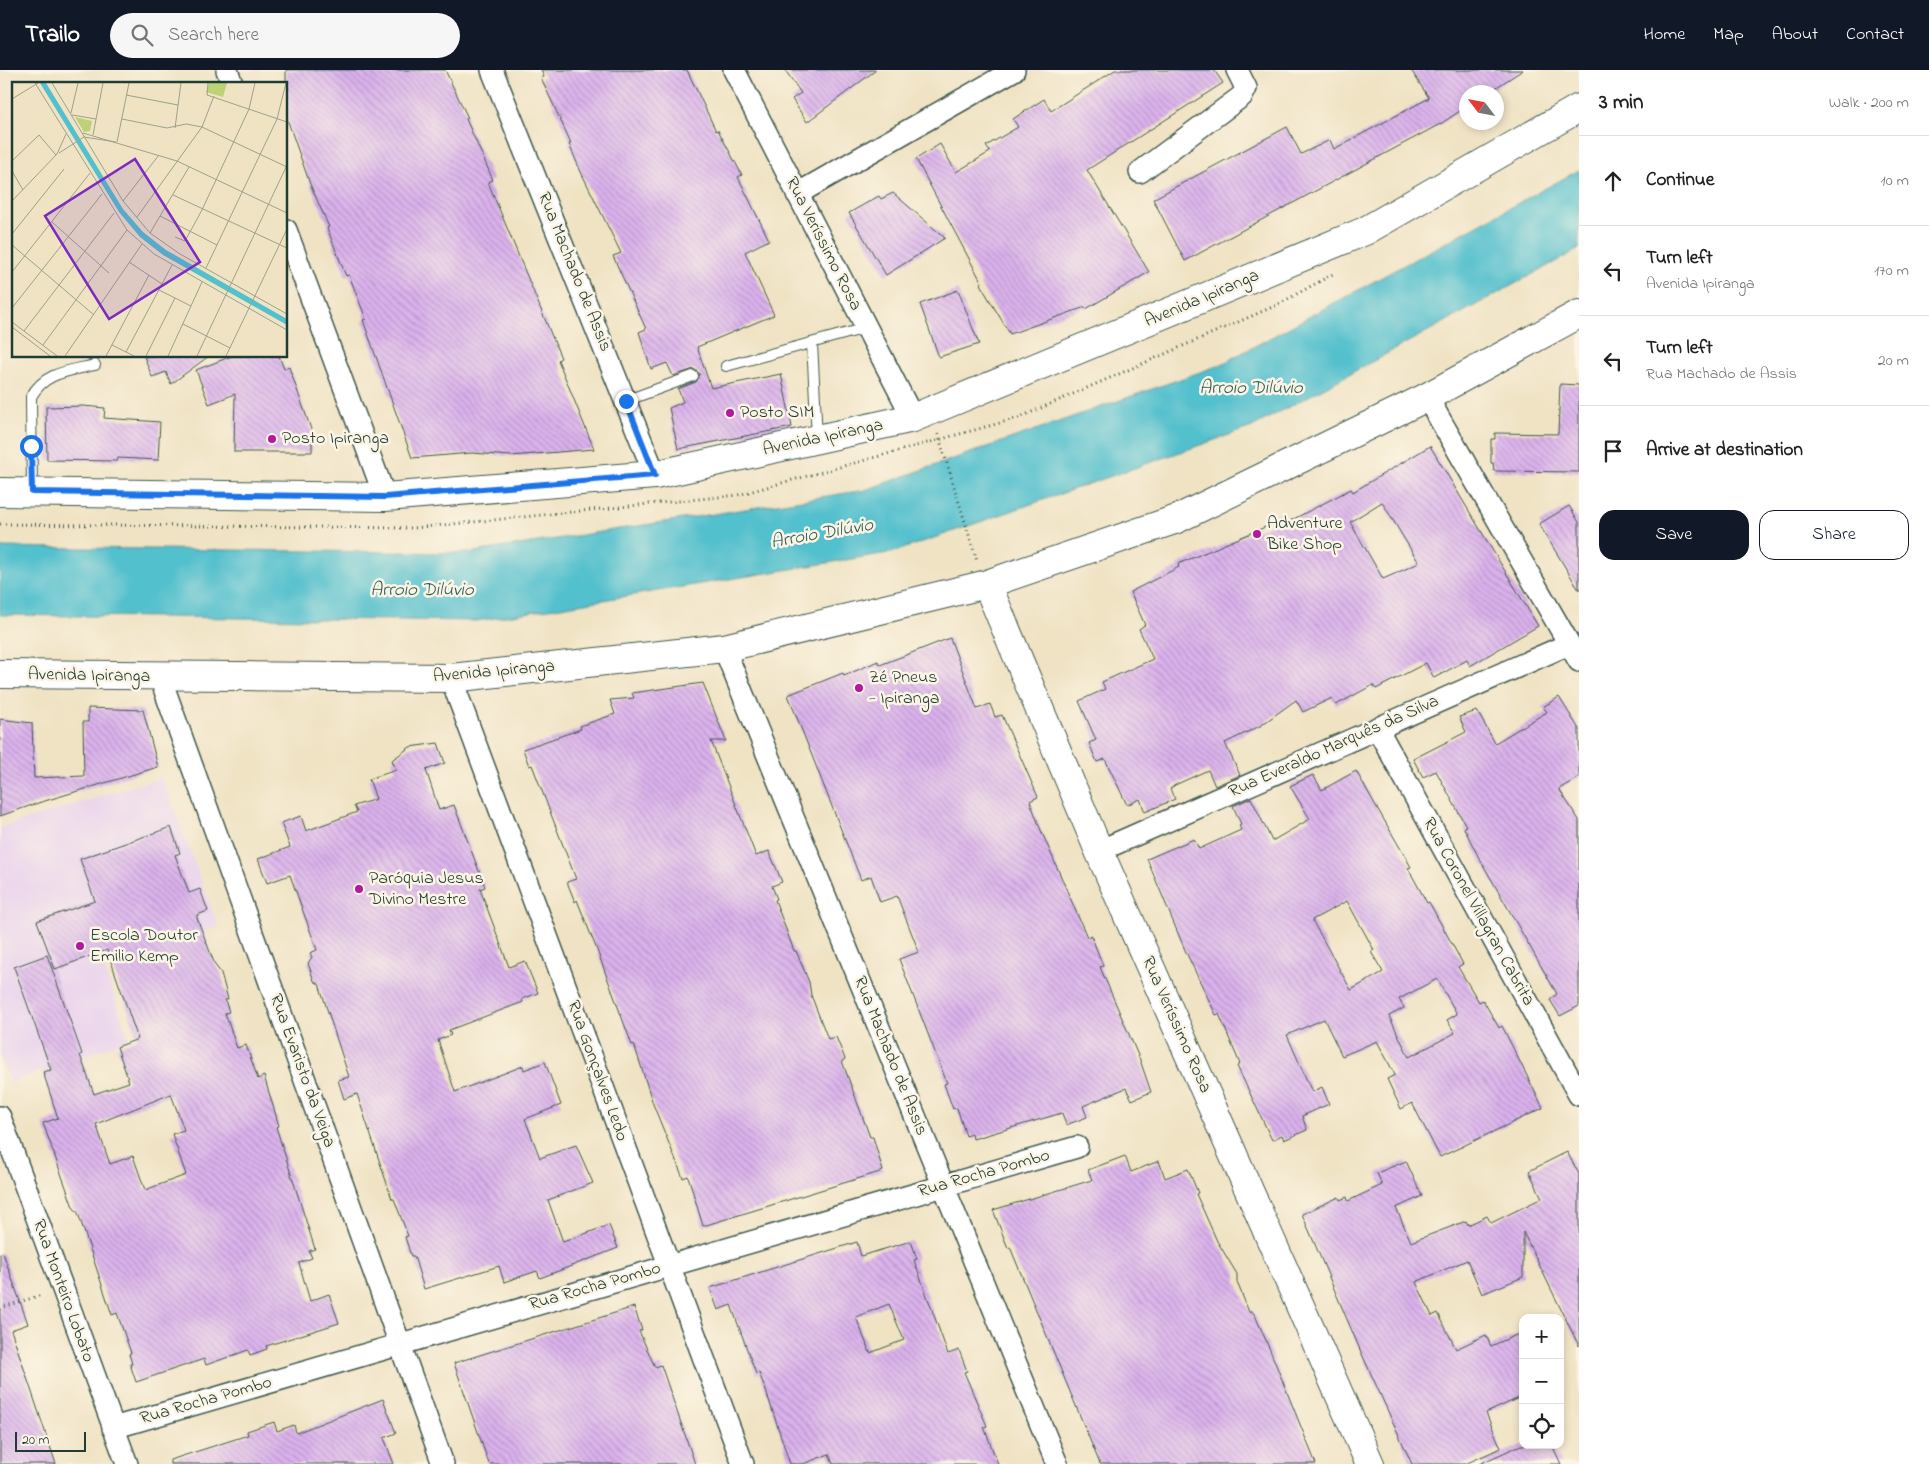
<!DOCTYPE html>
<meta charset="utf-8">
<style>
body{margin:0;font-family:"Indie Flower",sans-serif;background:#f6f6f6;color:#222}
.controls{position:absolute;right:15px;bottom:15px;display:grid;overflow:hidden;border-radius:10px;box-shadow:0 2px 8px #0003}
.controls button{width:45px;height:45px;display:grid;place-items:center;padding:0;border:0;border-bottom:1px solid #e0e0e0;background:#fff;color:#222;font:25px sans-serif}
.compass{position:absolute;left:1459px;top:15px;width:45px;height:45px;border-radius:50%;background:#fff;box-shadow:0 2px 8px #0003;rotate:302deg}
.scale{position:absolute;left:15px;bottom:12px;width:71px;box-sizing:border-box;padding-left:5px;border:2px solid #1f3d34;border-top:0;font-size:14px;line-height:18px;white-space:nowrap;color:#1f3d34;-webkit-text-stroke:4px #fcf5e5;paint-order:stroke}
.stop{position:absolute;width:15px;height:15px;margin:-11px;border:4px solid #1a73e8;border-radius:50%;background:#fff}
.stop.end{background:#1a73e8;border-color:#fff;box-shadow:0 1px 5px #0008}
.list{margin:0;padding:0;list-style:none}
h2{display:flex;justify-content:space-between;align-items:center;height:65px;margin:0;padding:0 20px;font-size:21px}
h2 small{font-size:16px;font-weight:400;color:#767676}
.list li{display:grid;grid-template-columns:32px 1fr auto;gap:15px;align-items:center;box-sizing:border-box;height:90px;padding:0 20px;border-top:1px solid #e0e0e0}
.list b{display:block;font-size:19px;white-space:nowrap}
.list p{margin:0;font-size:16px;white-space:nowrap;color:#767676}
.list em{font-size:16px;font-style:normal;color:#767676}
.actions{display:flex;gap:10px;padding:15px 20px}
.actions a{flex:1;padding:11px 0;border:1px solid #111827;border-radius:15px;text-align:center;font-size:18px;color:#111827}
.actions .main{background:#111827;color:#fff}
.icon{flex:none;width:28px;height:28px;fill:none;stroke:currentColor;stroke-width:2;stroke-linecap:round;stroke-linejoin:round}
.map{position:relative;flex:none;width:1579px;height:1394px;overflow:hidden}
header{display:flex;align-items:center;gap:30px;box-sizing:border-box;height:70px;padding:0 25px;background:#111827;color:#fff}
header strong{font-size:24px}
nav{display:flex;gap:28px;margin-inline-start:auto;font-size:18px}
.search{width:350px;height:45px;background:#f6f6f6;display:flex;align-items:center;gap:12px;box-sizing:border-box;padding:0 18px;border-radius:28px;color:#767676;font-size:19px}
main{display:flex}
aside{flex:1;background:#fff}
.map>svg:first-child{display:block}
</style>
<header>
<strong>Trailo</strong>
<div class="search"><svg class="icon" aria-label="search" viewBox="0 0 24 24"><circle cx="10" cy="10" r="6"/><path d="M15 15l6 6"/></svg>Search here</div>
<nav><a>Home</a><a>Map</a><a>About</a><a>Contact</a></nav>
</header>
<main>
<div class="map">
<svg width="1579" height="1394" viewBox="0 0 1579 1394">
<defs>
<pattern id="building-back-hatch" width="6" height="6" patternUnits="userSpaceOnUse" patternTransform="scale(1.25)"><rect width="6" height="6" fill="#dbb2ed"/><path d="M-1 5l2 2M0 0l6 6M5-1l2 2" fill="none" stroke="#b192c1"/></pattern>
</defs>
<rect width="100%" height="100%" fill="#fcf5e5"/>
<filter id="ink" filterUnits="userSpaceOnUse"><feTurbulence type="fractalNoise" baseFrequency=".02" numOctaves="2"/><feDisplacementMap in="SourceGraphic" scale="10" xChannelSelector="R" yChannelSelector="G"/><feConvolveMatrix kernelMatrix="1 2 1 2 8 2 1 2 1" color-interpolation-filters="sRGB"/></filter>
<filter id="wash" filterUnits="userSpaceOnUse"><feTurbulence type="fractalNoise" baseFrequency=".0096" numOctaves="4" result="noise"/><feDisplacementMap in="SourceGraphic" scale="20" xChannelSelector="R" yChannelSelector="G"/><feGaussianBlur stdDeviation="1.12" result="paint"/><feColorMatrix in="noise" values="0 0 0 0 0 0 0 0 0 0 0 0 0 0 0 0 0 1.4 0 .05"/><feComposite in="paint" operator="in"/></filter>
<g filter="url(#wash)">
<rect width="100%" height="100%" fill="#f0e3c4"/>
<!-- built -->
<path fill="#e9d2ed" d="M 162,707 L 219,857 L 103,895 L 129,969 L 10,1013 L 0,987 L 0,758 Z"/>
<!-- water -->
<path fill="#53c0cd" stroke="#397e80" d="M 1579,100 L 1579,179 L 1252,357 L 894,482 L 476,551 L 0,545 L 0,477 L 468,483 L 865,420 L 1220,295 Z"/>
<g id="blocks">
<!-- building -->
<path fill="url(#building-back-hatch)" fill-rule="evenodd" d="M 286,0 L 445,0 L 468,48 L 466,49 L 493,110 L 488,112 L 561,288 L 558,290 L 594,379 L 511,386 L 472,383 L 412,388 L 363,250 L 366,249 L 349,205 L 346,206 L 327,158 L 329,157 L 310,114 L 286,46 Z
M 541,0 L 687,0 L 716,61 L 718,60 L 742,105 L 738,107 L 769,170 L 745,182 L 774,245 L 697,277 L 711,318 L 781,304 L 792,357 L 678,379 L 669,338 L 683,332 L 678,319 L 696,312 L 700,304 L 694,299 L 673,306 L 667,293 L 651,299 L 639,262 L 646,259 L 613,186 L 621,183 L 581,102 L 569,74 L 571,73 L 541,8 L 544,7 Z
M 785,0 L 876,0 L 807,52 L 792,29 L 801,23 Z
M 1115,0 L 1214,0 L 1223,13 L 1087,100 L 1149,202 L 1086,239 L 1085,237 L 1010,264 L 980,214 L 982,213 L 916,89 L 940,74 L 956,102 L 990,82 L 986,76 L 1018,57 L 1013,49 L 1044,29 L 1051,41 Z
M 1411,0 L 1523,0 L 1489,22 L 1466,22 L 1466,37 L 1442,53 L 1185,191 L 1153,129 L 1287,57 L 1301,84 L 1330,70 L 1334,79 L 1429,28 Z
M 893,123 L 945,168 L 886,205 L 849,143 L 879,126 L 881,129 Z
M 958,220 L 979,274 L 939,287 L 920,234 Z
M 144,286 L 209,286 L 171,314 L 166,302 L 152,307 Z
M 232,286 L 279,286 L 284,299 L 289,297 L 312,362 L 312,382 L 234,382 L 235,324 L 209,334 L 196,300 Z
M 1560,314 L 1579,315 L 1579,402 L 1494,401 L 1493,393 L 1491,393 L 1491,369 L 1495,369 L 1495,363 L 1558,364 Z
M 83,336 L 105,338 L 104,348 L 160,352 L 158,390 L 118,388 L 117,391 L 47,390 L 46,337 Z
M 1430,376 L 1538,556 L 1470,596 L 1467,590 L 1434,608 L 1426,593 L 1376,619 L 1373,615 L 1336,635 L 1332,628 L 1303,642 L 1296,630 L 1260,656 L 1225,673 L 1240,705 L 1215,716 L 1208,700 L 1175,715 L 1170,719 L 1175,729 L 1145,742 L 1140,729 L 1127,735 L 1105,689 L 1097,692 L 1089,673 L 1096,670 L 1079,631 L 1105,619 L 1102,612 L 1153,589 L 1139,559 L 1145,555 L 1130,522 L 1179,497 L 1178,494 L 1284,449 L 1286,453 L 1351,419 L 1353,422 ZM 1382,432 L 1419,493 L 1383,509 L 1350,452 Z
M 1569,436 L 1579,452 L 1579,520 L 1539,454 Z
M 950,568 L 977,639 L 990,634 L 995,647 L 1002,645 L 1038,727 L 1030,731 L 1040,758 L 1087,867 L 1091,865 L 1103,896 L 1100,897 L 1140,990 L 1151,1022 L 1132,1030 L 1126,1018 L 1083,1036 L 1087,1047 L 1066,1055 L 1062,1043 L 973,1069 L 972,1064 L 966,1066 L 957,1038 L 953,1039 L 944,1014 L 947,1013 L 899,889 L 919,882 L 897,826 L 880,832 L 871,806 L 861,810 L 788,625 L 843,603 L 844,606 L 878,591 L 880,595 Z
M 703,613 L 726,671 L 711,671 L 756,786 L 769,781 L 782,812 L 772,816 L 777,829 L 775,830 L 794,881 L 796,881 L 809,912 L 811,925 L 828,969 L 836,967 L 845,989 L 842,991 L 870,1067 L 873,1067 L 883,1101 L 703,1156 L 688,1106 L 683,1108 L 653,1034 L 634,974 L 632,975 L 597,880 L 577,830 L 575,832 L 567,812 L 576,809 L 532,695 L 529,696 L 523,679 L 581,659 L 580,656 L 615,644 L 610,630 L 634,628 L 632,623 Z
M 1559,627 L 1579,659 L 1579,707 L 1559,719 L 1579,750 L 1579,936 L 1560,946 L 1550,930 L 1557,924 L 1478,786 L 1464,758 L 1466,756 L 1436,701 L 1423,707 L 1413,689 L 1466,662 L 1459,647 L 1477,641 L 1495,673 L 1547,642 L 1543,637 Z
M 88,638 L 143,640 L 158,697 L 38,733 L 0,746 L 0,649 L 32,653 L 34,708 L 84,706 L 83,652 L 88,652 Z
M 438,673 L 445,693 L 426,700 L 439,740 L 454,735 L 485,817 L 480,819 L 509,897 L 525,891 L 538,923 L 522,929 L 523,932 L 449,960 L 451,965 L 438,970 L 455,1022 L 523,996 L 524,1000 L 545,992 L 561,1035 L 525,1049 L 540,1088 L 576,1075 L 593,1113 L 548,1130 L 563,1172 L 609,1155 L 618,1178 L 540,1208 L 537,1201 L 504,1212 L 499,1196 L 424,1219 L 414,1186 L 411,1186 L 405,1167 L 408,1166 L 394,1129 L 392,1129 L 357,1024 L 344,1029 L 338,1010 L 349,1007 L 319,914 L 314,911 L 308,893 L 312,887 L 310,883 L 317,880 L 290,805 L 267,813 L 258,789 L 290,777 L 281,753 L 301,746 L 306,761 L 357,742 L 354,736 L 376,729 L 369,709 L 396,700 L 392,690 L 410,677 Z
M 1356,701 L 1411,797 L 1408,798 L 1427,833 L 1429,832 L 1463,894 L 1458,897 L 1479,932 L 1483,930 L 1499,958 L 1502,956 L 1543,1038 L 1440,1087 L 1412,1033 L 1401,1039 L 1387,1009 L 1395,1005 L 1377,971 L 1342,986 L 1324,949 L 1287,965 L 1312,1022 L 1322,1017 L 1329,1034 L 1302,1046 L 1307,1060 L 1284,1070 L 1282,1065 L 1272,1070 L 1237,996 L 1240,994 L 1219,944 L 1216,945 L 1185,880 L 1147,789 L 1194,769 L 1199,779 L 1241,760 L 1239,755 L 1241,754 L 1233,736 L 1251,728 L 1272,771 L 1310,749 L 1290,716 L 1313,705 L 1322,720 ZM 1347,831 L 1374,880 L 1371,882 L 1383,902 L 1351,920 L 1312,850 ZM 1437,909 L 1457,944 L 1447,950 L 1455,963 L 1409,987 L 1389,946 L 1404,938 L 1399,929 Z
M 171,757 L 180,783 L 175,785 L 189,823 L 200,819 L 208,841 L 197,845 L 197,848 L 215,895 L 221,903 L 228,929 L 225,930 L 229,942 L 225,943 L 237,978 L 246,975 L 258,1009 L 264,1006 L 279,1056 L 276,1057 L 315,1179 L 309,1181 L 312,1188 L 299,1193 L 310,1231 L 329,1224 L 339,1253 L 266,1276 L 267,1279 L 250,1285 L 248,1280 L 206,1295 L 204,1289 L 136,1312 L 130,1294 L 132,1294 L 129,1284 L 131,1283 L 117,1243 L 112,1245 L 78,1143 L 73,1137 L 43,1053 L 58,1048 L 43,1002 L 51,1000 L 14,897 L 47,885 L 82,984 L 80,985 L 94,1024 L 129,1012 L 117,977 L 138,969 L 107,880 L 55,899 L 37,851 L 95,831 L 80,789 ZM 171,1024 L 184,1060 L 172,1064 L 186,1105 L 145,1120 L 133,1086 L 110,1094 L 96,1054 Z
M 1567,1082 L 1579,1104 L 1579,1276 L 1523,1162 L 1523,1207 L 1482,1224 L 1467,1190 L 1416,1212 L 1432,1246 L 1438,1243 L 1456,1279 L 1486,1265 L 1491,1276 L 1523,1262 L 1523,1326 L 1486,1343 L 1501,1378 L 1465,1394 L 1412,1394 L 1361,1282 L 1302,1144 L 1339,1127 L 1340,1130 L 1347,1127 L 1348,1131 L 1382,1115 L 1377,1103 L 1406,1091 L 1422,1126 L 1396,1138 L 1411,1172 L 1466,1151 L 1468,1155 L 1487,1146 L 1491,1153 L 1542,1128 L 1529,1101 Z
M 1125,1086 L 1131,1102 L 1159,1091 L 1165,1108 L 1188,1099 L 1198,1123 L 1196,1124 L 1217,1171 L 1237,1204 L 1237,1212 L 1249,1242 L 1251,1240 L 1255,1245 L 1270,1280 L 1316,1394 L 1100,1394 L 1010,1177 L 1008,1178 L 993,1140 L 1092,1110 L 1088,1100 Z
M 911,1171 L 917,1189 L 914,1190 L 948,1284 L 959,1280 L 967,1301 L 964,1302 L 987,1356 L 984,1357 L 998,1394 L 833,1394 L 829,1384 L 803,1394 L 790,1394 L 766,1321 L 759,1303 L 756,1304 L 731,1235 L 718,1240 L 710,1218 L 857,1172 L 861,1186 ZM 889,1234 L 904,1270 L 870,1283 L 856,1247 Z
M 3,1183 L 28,1254 L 11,1260 L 56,1394 L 0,1394 L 0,1184 Z
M 634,1237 L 642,1260 L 639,1261 L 655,1297 L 661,1295 L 695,1394 L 489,1394 L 454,1293 Z
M 383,1329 L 396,1363 L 384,1368 L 394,1394 L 170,1394 L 170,1390 L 248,1365 L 247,1361 L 274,1352 L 277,1361 L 294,1355 L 296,1363 Z
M 1521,1375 L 1552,1375 L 1561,1394 L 1479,1394 Z"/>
</g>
</g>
<g filter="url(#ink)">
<use href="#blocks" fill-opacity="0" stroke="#3e564a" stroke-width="1"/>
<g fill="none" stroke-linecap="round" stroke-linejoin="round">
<defs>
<path id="lane" d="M 812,273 L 817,368
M 726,296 L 866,258
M 625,331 L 693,306
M 32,421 L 31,327 C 44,302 69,301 95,295"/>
<path id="street" d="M 227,0 L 232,14
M 492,0 L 655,405
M 734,0 L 913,348
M 1140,102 L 1242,26 L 1246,18 L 1237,0
M 797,124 L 1014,0
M 286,160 L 385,427
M 1427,327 L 1579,591
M 724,578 L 1057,1394
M 160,607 L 443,1394
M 451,608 L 743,1394
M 1377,658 L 1579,1025
M 1099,781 L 1569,574
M 0,1047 L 127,1394
M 113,1358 L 1077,1077"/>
<path id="secondary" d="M 0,422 L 385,427 L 655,405 L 913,348 L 1365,161 L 1579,38
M 987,514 L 1099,781 L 1370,1394
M 0,604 L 451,608 L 724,578 L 987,514 L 1177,449 L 1427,327 L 1579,244"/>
</defs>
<!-- lane casing -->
<use href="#lane" stroke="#3e564a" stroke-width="12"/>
<!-- street casing -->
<use href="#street" stroke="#3e564a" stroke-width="24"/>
<!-- secondary casing -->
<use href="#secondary" stroke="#3e564a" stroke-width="30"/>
<!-- path -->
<path stroke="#3e564a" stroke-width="3" stroke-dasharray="1 4" stroke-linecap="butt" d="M 938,364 L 977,491
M 0,454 L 414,458 L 738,425 L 1018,348 L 1277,235 L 1333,204
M 0,1238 L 42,1225"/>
<!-- lane -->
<use href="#lane" stroke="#fff" stroke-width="10"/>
<!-- street -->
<use href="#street" stroke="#fff" stroke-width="21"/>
<!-- secondary -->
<use href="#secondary" stroke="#fff" stroke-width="28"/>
</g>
</g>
<g fill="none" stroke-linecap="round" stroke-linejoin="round" filter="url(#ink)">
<!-- route -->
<path stroke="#1a73e8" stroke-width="6" d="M 31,376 L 32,422 L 385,427 L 655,405 L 626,331"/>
</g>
<!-- markers -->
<g fill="#b5179e" stroke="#fcf5e5" stroke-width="2">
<circle cx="730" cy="343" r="5"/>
<circle cx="272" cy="369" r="5"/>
<circle cx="1257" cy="464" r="5"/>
<circle cx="859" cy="618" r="5"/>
<circle cx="359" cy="819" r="5"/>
<circle cx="80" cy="876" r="5"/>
</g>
<g text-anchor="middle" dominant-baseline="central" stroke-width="5" stroke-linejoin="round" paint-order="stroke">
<!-- street labels -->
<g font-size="18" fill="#1f3d34" stroke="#fcf5e5">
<text transform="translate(823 174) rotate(63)">Rua Veríssimo Rosa</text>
<text transform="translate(574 202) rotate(68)">Rua Machado de Assis</text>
<text transform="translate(1202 229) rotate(-23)">Avenida Ipiranga</text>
<text transform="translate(823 368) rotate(-12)">Avenida Ipiranga</text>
<text transform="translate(494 602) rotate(-5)">Avenida Ipiranga</text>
<text transform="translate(89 606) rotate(1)">Avenida Ipiranga</text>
<text transform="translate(1334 677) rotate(-24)">Rua Everaldo Marquês da Silva</text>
<text transform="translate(1478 842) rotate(61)">Rua Coronel Villagran Cabrita</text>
<text transform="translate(1176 955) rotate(66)">Rua Veríssimo Rosa</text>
<text transform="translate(890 986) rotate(68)">Rua Machado de Assis</text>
<text transform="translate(302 1001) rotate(70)">Rua Evaristo da Veiga</text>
<text transform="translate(597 1001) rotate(70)">Rua Gonçalves Ledo</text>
<text transform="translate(984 1104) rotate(-16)">Rua Rocha Pombo</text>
<text transform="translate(595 1217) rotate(-16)">Rua Rocha Pombo</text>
<text transform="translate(63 1221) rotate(70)">Rua Monteiro Lobato</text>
<text transform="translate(206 1331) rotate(-16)">Rua Rocha Pombo</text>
</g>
<!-- poi labels -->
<g font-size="18" fill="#1f3d34" stroke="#fcf5e5" text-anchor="start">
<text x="740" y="343">Posto SIM</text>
<text x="282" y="369">Posto Ipiranga</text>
<text x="1267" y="454">Adventure<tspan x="1267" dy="21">Bike Shop</tspan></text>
<text x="869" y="608">Zé Pneus<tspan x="869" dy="21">- Ipiranga</tspan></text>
<text x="369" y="809">Paróquia Jesus<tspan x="369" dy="21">Divino Mestre</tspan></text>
<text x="90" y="866">Escola Doutor<tspan x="90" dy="21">Emilio Kemp</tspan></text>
</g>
<!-- water labels -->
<g font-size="19" font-style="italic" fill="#2c5e5a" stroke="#fcf5e5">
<text x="1251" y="318">Arroio Dilúvio</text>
<text transform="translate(822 464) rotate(-10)">Arroio Dilúvio</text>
<text x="422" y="520">Arroio Dilúvio</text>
</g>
</g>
<!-- overview -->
<g transform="translate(12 12)">
<rect width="275" height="275" fill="#f0e3c4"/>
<path d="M 197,1 L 215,1 L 211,15 L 194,10 ZM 63,35 L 80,39 L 78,49 L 72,50 Z" fill="#bdd276"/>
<path d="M 28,1 L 34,1 L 111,127 L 131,150 L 154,168 L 275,237 L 275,243 L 151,173 L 128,155 L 107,130 Z" fill="#53c0cd"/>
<path fill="none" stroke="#9ca18a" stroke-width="1" d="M 23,1 L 115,148 L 142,172 L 275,248M 40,1 L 111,119 L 138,151 L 168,172 L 275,232M 196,1 L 195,13 L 275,40M 114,13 L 166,23M 0,17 L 26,1M 59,31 L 66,1M 60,33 L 84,37M 110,37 L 155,46 L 174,42 L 190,45 L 275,85M 163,46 L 169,1M 71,51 L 165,79 L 275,131M 81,53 L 91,1M 105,60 L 117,1M 47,71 L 72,55 L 104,60M 0,79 L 27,53 L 44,73M 0,89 L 11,108M 161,113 L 275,166M 0,119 L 45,72 L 54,52M 111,119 L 147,73M 148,134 L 205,163M 125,135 L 190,45 L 202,14M 40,140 L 97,191M 138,151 L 177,85M 0,152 L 52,87M 163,155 L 173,159 L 190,128 L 237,27 L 243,1M 0,163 L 82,233M 117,180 L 150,202M 194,186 L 265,37 L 274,1M 0,190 L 78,91M 147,208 L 179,224M 0,226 L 90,112M 0,240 L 45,274M 171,242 L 218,266M 0,245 L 38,274M 12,249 L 102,131M 31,263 L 115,148M 100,263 L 122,274M 114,270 L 160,183M 53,274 L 130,162M 94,274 L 137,193M 134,274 L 163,216M 156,274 L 190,200M 185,274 L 275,83M 214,274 L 275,147"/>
<path fill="#7b2cbf" fill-opacity="0.15" stroke="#7b2cbf" stroke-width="2.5" d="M 123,77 L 188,180 L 97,237 L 33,134 Z"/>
<rect width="275" height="275" fill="none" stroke="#1f3d34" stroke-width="2.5"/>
</g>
</svg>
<div class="controls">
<button>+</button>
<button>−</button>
<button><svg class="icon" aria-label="locate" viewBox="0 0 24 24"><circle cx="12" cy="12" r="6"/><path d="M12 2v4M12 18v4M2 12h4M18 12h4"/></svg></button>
</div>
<svg class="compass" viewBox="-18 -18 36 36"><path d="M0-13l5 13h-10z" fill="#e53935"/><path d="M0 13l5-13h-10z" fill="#767676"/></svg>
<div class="scale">20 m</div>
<div class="stop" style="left:31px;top:376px"></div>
<div class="stop end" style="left:626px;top:331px"></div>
</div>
<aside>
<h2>3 min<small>Walk · 200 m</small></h2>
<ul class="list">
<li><svg class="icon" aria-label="ahead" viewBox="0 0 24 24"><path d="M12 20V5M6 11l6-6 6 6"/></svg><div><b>Continue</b></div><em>10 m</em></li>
<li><svg class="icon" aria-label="left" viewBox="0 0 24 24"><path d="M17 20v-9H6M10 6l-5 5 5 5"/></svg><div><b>Turn left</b><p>Avenida Ipiranga</p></div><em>170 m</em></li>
<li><svg class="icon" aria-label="left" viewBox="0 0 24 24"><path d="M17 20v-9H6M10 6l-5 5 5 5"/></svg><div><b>Turn left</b><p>Rua Machado de Assis</p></div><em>20 m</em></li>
<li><svg class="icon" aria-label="arrive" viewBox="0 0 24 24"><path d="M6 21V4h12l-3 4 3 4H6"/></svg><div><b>Arrive at destination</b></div></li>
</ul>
<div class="actions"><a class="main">Save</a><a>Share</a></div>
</aside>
</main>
